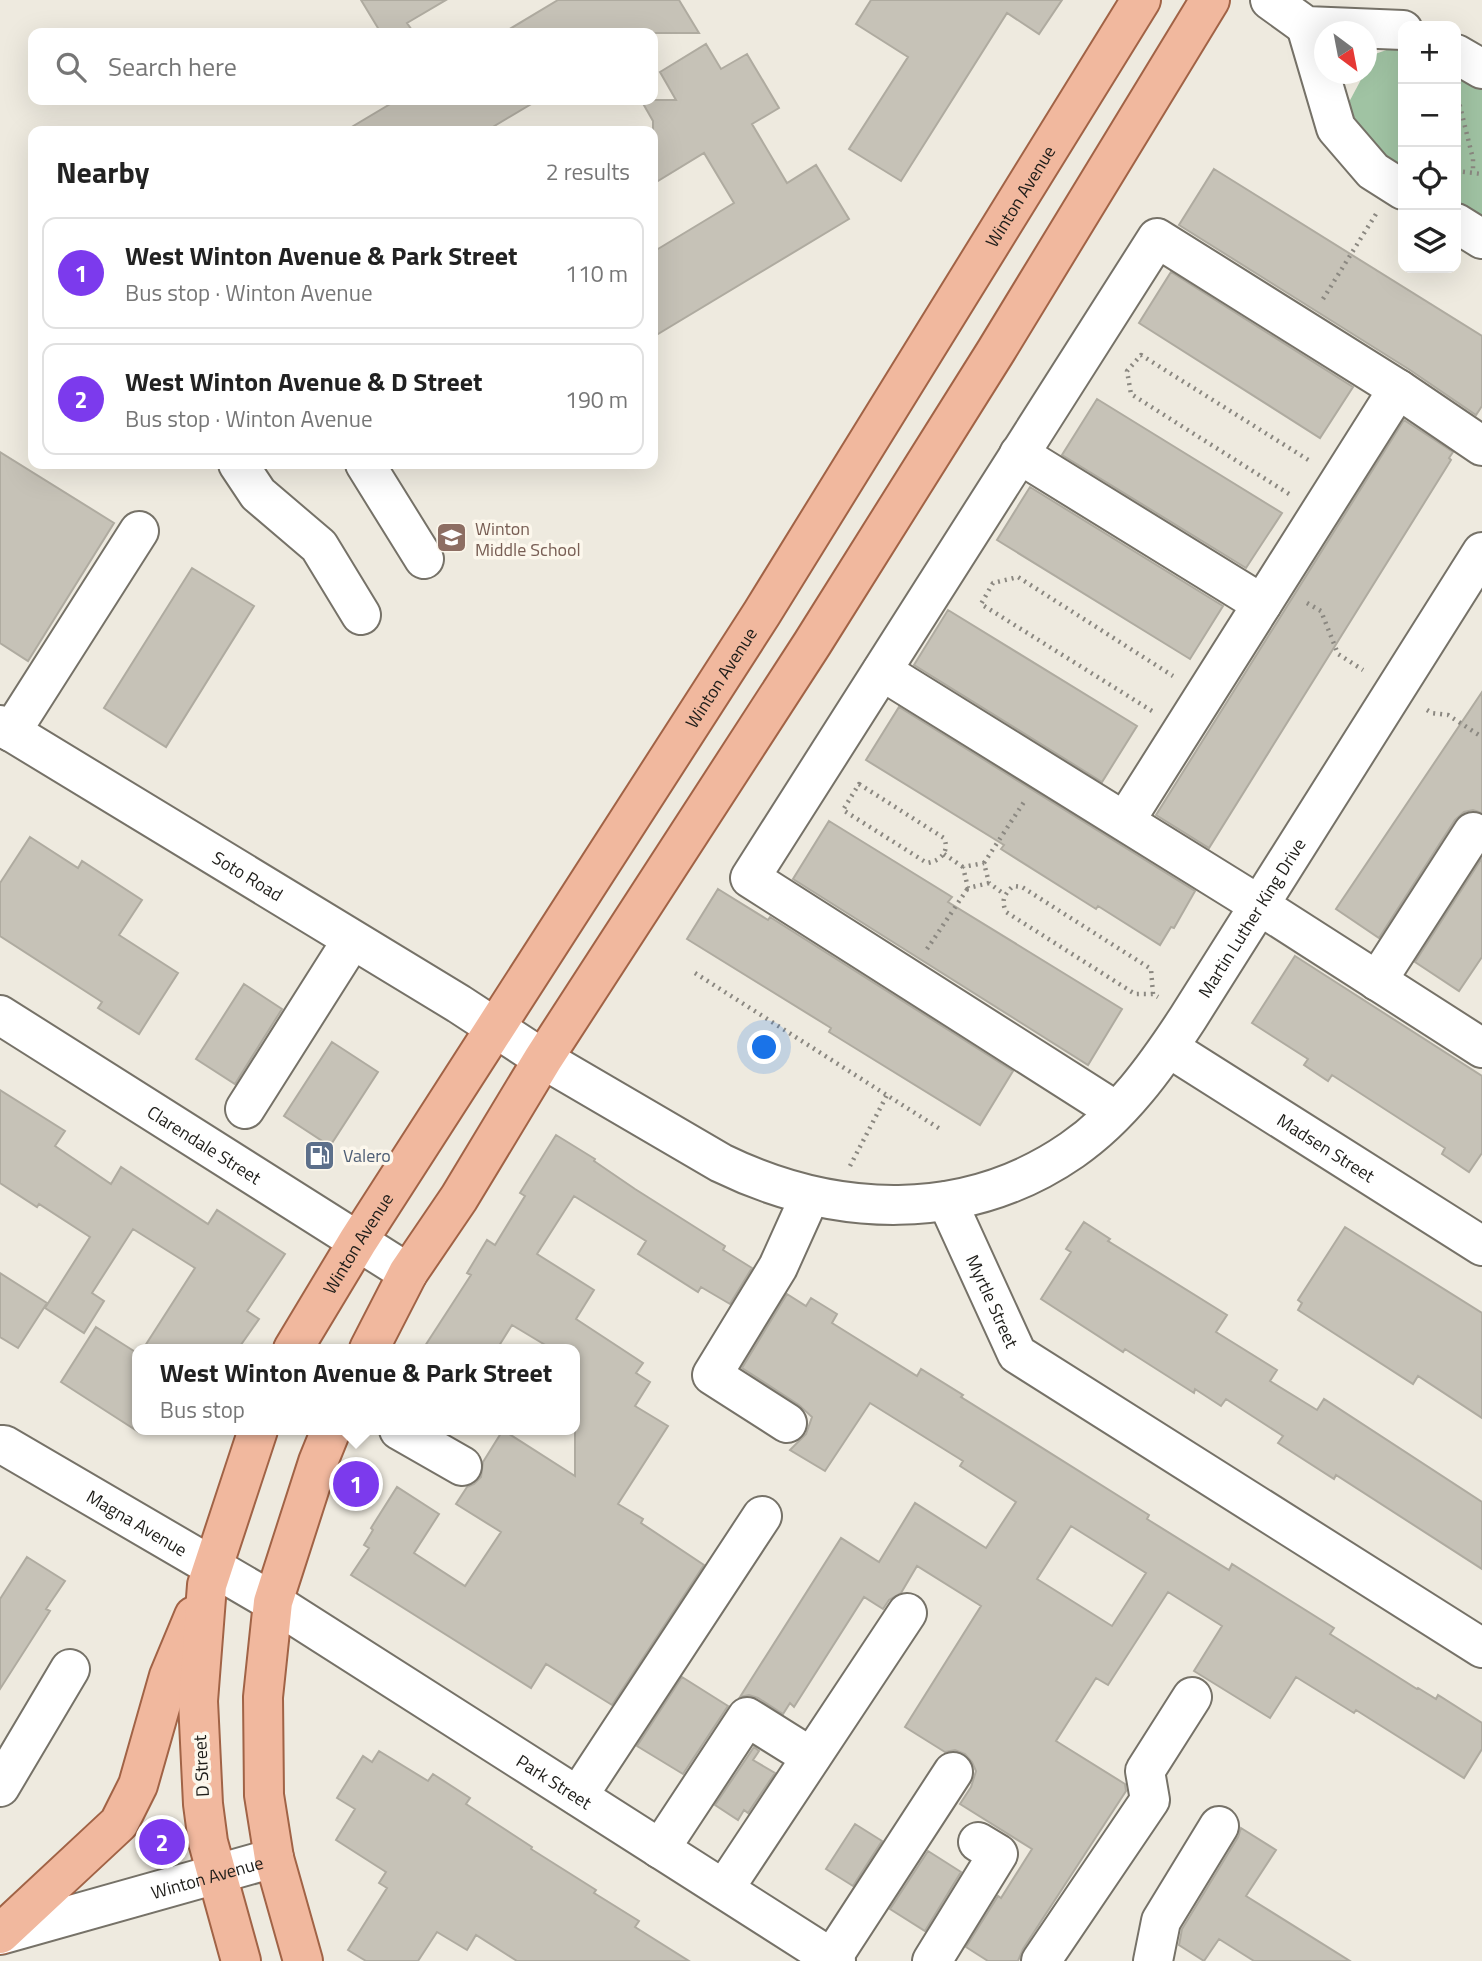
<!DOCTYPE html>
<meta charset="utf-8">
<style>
body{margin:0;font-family:"Titillium Web",sans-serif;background:#f6f6f6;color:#222}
.controls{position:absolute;right:21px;top:21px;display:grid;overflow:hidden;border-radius:14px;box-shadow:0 7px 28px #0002}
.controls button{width:63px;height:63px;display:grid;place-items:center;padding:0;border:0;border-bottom:2px solid #e0e0e0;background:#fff;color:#222;font:35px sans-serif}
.compass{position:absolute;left:1314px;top:21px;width:63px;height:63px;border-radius:50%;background:#fff;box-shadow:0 7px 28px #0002;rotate:148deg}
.you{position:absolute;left:765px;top:1048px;width:24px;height:24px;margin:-18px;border:5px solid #fff;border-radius:50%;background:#1a73e8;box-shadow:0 0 0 10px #1a73e833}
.badge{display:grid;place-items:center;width:46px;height:46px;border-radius:50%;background:#7c3aed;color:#fff;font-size:23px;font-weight:700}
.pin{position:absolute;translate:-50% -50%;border:4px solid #fff;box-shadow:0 2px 7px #0006}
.popup{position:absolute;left:132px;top:1344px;width:448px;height:91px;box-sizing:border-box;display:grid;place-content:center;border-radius:14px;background:#fff;filter:drop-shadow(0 2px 5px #0005);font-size:23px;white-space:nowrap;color:#767676}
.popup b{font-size:26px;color:#222}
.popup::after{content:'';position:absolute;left:50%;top:100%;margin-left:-14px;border:14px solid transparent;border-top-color:#fff}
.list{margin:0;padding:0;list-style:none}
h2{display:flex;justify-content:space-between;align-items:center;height:91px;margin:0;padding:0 28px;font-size:30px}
h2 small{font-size:23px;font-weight:400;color:#767676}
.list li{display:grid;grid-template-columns:46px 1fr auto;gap:21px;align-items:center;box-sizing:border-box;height:112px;margin:0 14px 14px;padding:0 14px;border:2px solid #e0e0e0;border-radius:14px}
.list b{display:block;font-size:26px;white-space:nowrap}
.list p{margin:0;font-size:23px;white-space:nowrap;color:#767676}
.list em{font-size:23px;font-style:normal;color:#767676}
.icon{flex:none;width:38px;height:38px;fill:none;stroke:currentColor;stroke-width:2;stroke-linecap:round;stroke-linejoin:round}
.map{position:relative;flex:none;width:1482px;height:1961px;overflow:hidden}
.search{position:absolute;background:#fff;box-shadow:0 7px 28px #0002;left:28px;top:28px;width:630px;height:77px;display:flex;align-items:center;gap:18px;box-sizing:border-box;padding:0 24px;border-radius:14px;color:#767676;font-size:26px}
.panel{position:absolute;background:#fff;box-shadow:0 7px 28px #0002;left:28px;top:126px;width:630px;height:343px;border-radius:14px}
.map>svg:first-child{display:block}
</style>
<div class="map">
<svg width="1482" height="1961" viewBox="0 0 1482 1961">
<rect width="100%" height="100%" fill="#eeeadf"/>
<!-- green -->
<path fill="#a0c3a3" d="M 1403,46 L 1403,170 L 1358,141 L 1348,104 L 1364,74 L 1366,74 L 1375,54 L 1395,47 Z
M 1456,71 L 1482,88 L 1482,220 L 1456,203 Z"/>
<!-- building -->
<path fill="#c6c2b7" stroke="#afaba0" stroke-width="2" fill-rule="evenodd" d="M 361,0 L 446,0 L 407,23 L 414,33 L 381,33 Z
M 558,0 L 679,0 L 699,33 L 503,33 Z
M 871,0 L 1062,0 L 1039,34 L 1007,13 L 901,181 L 849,149 L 908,57 L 856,24 Z
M 706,44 L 721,69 L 747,54 L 779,108 L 752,124 L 787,183 L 816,165 L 849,219 L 653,337 L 653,252 L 734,203 L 704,153 L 653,184 L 653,121 L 641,100 L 676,100 L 660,72 Z
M 397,100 L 538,100 L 486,131 L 345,131 Z
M 1214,169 L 1482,336 L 1482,406 L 1476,415 L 1410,370 L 1179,225 Z
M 1171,272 L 1353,387 L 1320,438 L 1139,323 Z
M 1097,399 L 1282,513 L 1246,568 L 1062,455 Z
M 1404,420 L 1453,452 L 1449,458 L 1451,460 L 1209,848 L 1156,815 Z
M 0,452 L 114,523 L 28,661 L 0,643 Z
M 1030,487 L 1223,606 L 1190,659 L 997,540 Z
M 192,568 L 254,606 L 166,747 L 104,708 Z
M 948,610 L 1137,726 L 1102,782 L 914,665 Z
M 1482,692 L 1482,813 L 1473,810 L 1464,812 L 1455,820 L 1379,938 L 1336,909 Z
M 899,707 L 1195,891 L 1174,928 L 1171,927 L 1160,945 L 1098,906 L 1096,909 L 1001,849 L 1004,845 L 866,760 Z
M 829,821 L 952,897 L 948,902 L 1122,1009 L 1088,1065 L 793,879 Z
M 30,837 L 78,868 L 82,861 L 142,900 L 119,935 L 178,973 L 139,1034 L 98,1008 L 102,1002 L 0,936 L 0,883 Z
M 1482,858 L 1482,957 L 1459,991 L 1415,962 Z
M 718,889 L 768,920 L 770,917 L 1013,1071 L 980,1125 L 829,1032 L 831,1028 L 687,939 Z
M 1295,956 L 1482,1076 L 1482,1153 L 1469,1172 L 1442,1154 L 1445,1148 L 1332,1075 L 1328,1081 L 1304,1065 L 1308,1059 L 1252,1023 Z
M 244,984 L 282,1009 L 235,1084 L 196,1059 Z
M 332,1042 L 378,1072 L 330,1146 L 284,1116 Z
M 0,1090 L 65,1131 L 55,1146 L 111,1184 L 121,1167 L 208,1224 L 217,1210 L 285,1254 L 247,1311 L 259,1319 L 238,1349 L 143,1349 L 195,1268 L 133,1229 L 92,1293 L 104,1301 L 84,1333 L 45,1308 L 90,1237 L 39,1204 L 37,1207 L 0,1183 Z
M 556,1135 L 595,1159 L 594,1161 L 635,1189 L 725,1246 L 723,1250 L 752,1268 L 730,1304 L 701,1287 L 698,1292 L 638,1254 L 646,1241 L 574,1196 L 537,1254 L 594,1290 L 576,1319 L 643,1363 L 636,1373 L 650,1382 L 635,1406 L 668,1426 L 618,1504 L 643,1519 L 641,1523 L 704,1565 L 612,1705 L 546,1664 L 531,1688 L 351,1575 L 369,1548 L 364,1545 L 373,1530 L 371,1528 L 397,1487 L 439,1514 L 414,1553 L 465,1586 L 501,1532 L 456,1504 L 467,1487 L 474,1484 L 481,1477 L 483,1462 L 503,1430 L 575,1476 L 575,1349 L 552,1349 L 512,1325 L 497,1349 L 423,1349 L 471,1275 L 467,1273 L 487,1240 L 495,1245 L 525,1196 L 520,1193 Z
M 1084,1222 L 1110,1239 L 1108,1241 L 1227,1315 L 1216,1332 L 1277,1370 L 1270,1381 L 1317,1410 L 1324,1399 L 1482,1502 L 1482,1569 L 1336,1475 L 1334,1479 L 1278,1443 L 1283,1436 L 1226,1399 L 1221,1406 L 1195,1389 L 1194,1393 L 1125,1349 L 1123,1352 L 1041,1299 L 1071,1252 L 1066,1249 Z
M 1345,1227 L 1482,1313 L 1482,1418 L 1418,1376 L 1413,1384 L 1298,1310 L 1302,1303 L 1298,1300 Z
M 0,1273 L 47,1303 L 18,1348 L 0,1337 Z
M 787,1294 L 806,1306 L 811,1298 L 837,1314 L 832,1323 L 917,1376 L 921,1369 L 963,1395 L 961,1397 L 1149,1515 L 1147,1519 L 1229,1570 L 1232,1564 L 1334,1628 L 1330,1634 L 1417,1689 L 1418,1688 L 1436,1699 L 1438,1695 L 1482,1723 L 1482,1749 L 1464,1778 L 1356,1710 L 1354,1713 L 1296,1677 L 1270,1718 L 1194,1671 L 1222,1626 L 1168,1592 L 1108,1685 L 1096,1678 L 1056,1741 L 1125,1784 L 1126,1791 L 1023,1949 L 1018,1961 L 988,1961 L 966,1947 L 998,1896 L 1001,1898 L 1032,1849 L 960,1804 L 971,1787 L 976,1771 L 972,1762 L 965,1754 L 955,1750 L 945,1752 L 905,1727 L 981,1606 L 917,1566 L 901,1593 L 889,1600 L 883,1609 L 864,1597 L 794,1707 L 790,1703 L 783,1714 L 758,1698 L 749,1695 L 740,1697 L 841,1538 L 879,1562 L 915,1503 L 986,1548 L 1016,1502 L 960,1466 L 963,1461 L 870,1403 L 825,1471 L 790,1450 L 806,1434 L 812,1417 L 799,1405 L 742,1368 ZM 1071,1526 L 1146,1573 L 1112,1626 L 1037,1579 Z
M 96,1327 L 137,1353 L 137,1431 L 61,1382 Z
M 27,1557 L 65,1581 L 46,1609 L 50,1611 L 0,1689 L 0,1599 Z
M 682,1677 L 728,1706 L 683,1774 L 637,1746 Z
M 754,1747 L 759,1751 L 753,1760 L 775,1773 L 748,1813 L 744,1810 L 738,1820 L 715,1805 Z
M 379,1751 L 428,1781 L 433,1774 L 470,1798 L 466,1804 L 532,1847 L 531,1849 L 596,1890 L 594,1893 L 639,1921 L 635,1927 L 689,1961 L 517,1961 L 476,1935 L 467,1950 L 437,1932 L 418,1961 L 366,1961 L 348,1950 L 387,1888 L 379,1883 L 386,1872 L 336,1840 L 355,1809 L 337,1798 L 363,1756 L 372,1762 Z
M 855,1824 L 882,1841 L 853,1886 L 826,1869 Z
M 1241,1828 L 1276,1850 L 1246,1896 L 1350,1961 L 1254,1961 L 1219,1939 L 1204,1961 L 1179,1945 L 1182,1929 L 1238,1837 Z
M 928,1851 L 961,1872 L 925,1931 L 890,1909 Z"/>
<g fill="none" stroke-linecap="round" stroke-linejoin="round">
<defs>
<g id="minor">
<path d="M 1270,0 L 1306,26 L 1403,30"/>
<path d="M 1306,26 L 1336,128 L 1373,171 L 1403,190"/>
<path d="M 1456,54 L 1482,69"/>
<path d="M 1456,223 L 1482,239"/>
<path d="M 1019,454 L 1262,604"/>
<path d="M 238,464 L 258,494 L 319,546 L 361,615"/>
<path d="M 365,464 L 424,559"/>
<path d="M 882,671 L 1259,905 L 1482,1048"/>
<path id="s1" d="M 0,725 L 459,1004 L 543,1059 L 721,1163 C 834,1218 965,1224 1072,1150 C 1121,1116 1156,1067 1188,1018 L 1482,552"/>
<path d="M 11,732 L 139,531"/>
<path d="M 1125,821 L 1398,389"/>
<path d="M 1377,981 L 1473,832"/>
<path id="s2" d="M 0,1015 L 408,1273"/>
<path id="s3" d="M 1169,1048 L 1482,1246"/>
<path d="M 245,1109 L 352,940"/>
<path d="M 1116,1111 L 750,878 L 1157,238 L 1398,389 L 1482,446"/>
<path id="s4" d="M 947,1201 L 1017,1354 L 1482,1648"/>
<path d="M 787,1423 L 712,1375 L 778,1267 L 810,1196"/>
<path d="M 399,1430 L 462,1466"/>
<path id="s5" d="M 0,1445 L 4,1445 L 273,1602 L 836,1961"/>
<path d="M 0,1787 L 70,1669"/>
<path d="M 578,1796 L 762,1516"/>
<path d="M 660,1849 L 747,1717 L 811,1757"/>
<path d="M 724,1889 L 907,1613"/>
<path id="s6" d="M 0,1935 L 274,1858"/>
<path d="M 832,1958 L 953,1772"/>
<path d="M 932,1961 L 998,1854 L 978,1842"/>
<path d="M 1041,1961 L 1150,1800 L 1145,1771 L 1192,1697"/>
<path d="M 1153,1961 L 1161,1921 L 1219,1826"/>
</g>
<g id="major">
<path id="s7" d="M 293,1349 L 358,1241 L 762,613 L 1141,0"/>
<path d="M 369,1349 L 408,1273 L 459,1198 L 543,1059 L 812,644 L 996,351 L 1210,0"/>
<path d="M 0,1934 L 119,1823 L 138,1785 L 169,1676 L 194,1616"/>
<path d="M 241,1961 L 208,1842 L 203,1804 L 198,1701 L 207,1585 L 258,1430"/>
<path d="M 303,1961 L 274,1858 L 264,1795 L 263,1697 L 273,1602 L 318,1462 L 331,1430"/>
</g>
</defs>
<!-- minor casing -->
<use href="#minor" stroke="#767268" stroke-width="42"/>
<!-- major casing -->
<use href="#major" stroke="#a16346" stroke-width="42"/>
<!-- path -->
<path stroke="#8b8881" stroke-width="4.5" stroke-dasharray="2 5" stroke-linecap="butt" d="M 1458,98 L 1473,159 L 1473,173
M 1456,171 L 1482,174
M 1323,299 L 1376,214
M 1289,494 L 1131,394 L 1127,371 L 1141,355 L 1310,461
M 1307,603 L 1321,611 L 1338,654 L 1363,670
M 1427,710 L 1432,713 L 1448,715 L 1482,737
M 1152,711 L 981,604 L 993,583 L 1018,577 L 1173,676
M 859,784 L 944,838 C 950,852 940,861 927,863 L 843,810 Z
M 944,854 L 963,867
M 984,863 L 1024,802
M 989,883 L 968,888 L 963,867 L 984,863 L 989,883 L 1004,894
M 927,949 L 968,888
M 695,973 L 940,1129
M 1153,994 L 1151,969 L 1022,887 L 1013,886 C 1004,895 1001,900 1006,912 L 1135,994 L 1153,994 L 1158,997
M 850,1166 L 887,1095"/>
<!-- minor -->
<use href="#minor" stroke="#fff" stroke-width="38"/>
<!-- major -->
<use href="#major" stroke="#f1b89e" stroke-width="38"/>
</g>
<!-- icons -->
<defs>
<symbol id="school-square" viewBox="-11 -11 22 22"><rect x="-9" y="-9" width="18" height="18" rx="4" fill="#8d6e63" stroke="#fcf7ec"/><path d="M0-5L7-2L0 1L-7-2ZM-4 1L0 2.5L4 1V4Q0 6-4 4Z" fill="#fff"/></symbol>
<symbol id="fuel-square" viewBox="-11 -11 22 22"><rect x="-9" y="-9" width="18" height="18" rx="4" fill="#5c6f8a" stroke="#fcf7ec"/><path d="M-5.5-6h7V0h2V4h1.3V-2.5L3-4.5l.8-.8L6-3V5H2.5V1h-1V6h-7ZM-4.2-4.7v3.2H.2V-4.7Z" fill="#fff"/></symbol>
</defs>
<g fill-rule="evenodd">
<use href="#school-square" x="434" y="520" width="35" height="35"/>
<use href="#fuel-square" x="302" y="1138" width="35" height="35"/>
</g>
<g text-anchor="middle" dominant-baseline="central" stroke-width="7" stroke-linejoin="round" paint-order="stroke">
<!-- street labels -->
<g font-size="18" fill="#1e1d19" stroke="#fcf7ec">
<text stroke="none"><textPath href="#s7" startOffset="1363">Winton Avenue</textPath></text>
<text stroke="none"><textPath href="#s7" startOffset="796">Winton Avenue</textPath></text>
<text stroke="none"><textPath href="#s1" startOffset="290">Soto Road</textPath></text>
<text stroke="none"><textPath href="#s1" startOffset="1508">Martin Luther King Drive</textPath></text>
<text stroke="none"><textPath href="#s2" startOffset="242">Clarendale Street</textPath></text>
<text stroke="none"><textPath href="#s3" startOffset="186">Madsen Street</textPath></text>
<text stroke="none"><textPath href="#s7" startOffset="124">Winton Avenue</textPath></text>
<text stroke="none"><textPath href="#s4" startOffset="110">Myrtle Street</textPath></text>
<text stroke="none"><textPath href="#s5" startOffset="158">Magna Avenue</textPath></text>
<text transform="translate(201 1766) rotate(-93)">D Street</text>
<text stroke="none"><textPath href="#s5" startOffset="649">Park Street</textPath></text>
<text stroke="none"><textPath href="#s6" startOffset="215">Winton Avenue</textPath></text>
</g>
<!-- education labels -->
<g font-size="18" fill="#785e54" stroke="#fcf7ec" text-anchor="start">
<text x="475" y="528">Winton<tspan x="475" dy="21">Middle School</tspan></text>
</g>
<!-- service labels -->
<g font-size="18" fill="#4e5e75" stroke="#fcf7ec" text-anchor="start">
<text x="343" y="1155">Valero</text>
</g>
</g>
</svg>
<div class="controls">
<button>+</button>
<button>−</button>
<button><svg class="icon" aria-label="locate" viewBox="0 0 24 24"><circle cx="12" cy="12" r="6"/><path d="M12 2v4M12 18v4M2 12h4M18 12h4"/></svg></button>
<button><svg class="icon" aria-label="layers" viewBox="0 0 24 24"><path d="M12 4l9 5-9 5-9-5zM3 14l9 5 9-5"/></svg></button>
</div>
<svg class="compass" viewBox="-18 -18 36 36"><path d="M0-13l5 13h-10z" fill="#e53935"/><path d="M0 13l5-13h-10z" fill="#767676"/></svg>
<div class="you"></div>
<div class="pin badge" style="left:356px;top:1484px">1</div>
<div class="popup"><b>West Winton Avenue &amp; Park Street</b>Bus stop</div>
<div class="pin badge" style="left:162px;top:1842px">2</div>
<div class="search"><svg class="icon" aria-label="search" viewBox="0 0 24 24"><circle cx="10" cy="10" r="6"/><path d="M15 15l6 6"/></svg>Search here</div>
<section class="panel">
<h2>Nearby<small>2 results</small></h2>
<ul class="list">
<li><span class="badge">1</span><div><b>West Winton Avenue &amp; Park Street</b><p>Bus stop · Winton Avenue</p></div><em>110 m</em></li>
<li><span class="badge">2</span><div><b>West Winton Avenue &amp; D Street</b><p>Bus stop · Winton Avenue</p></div><em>190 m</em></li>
</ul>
</section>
</div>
